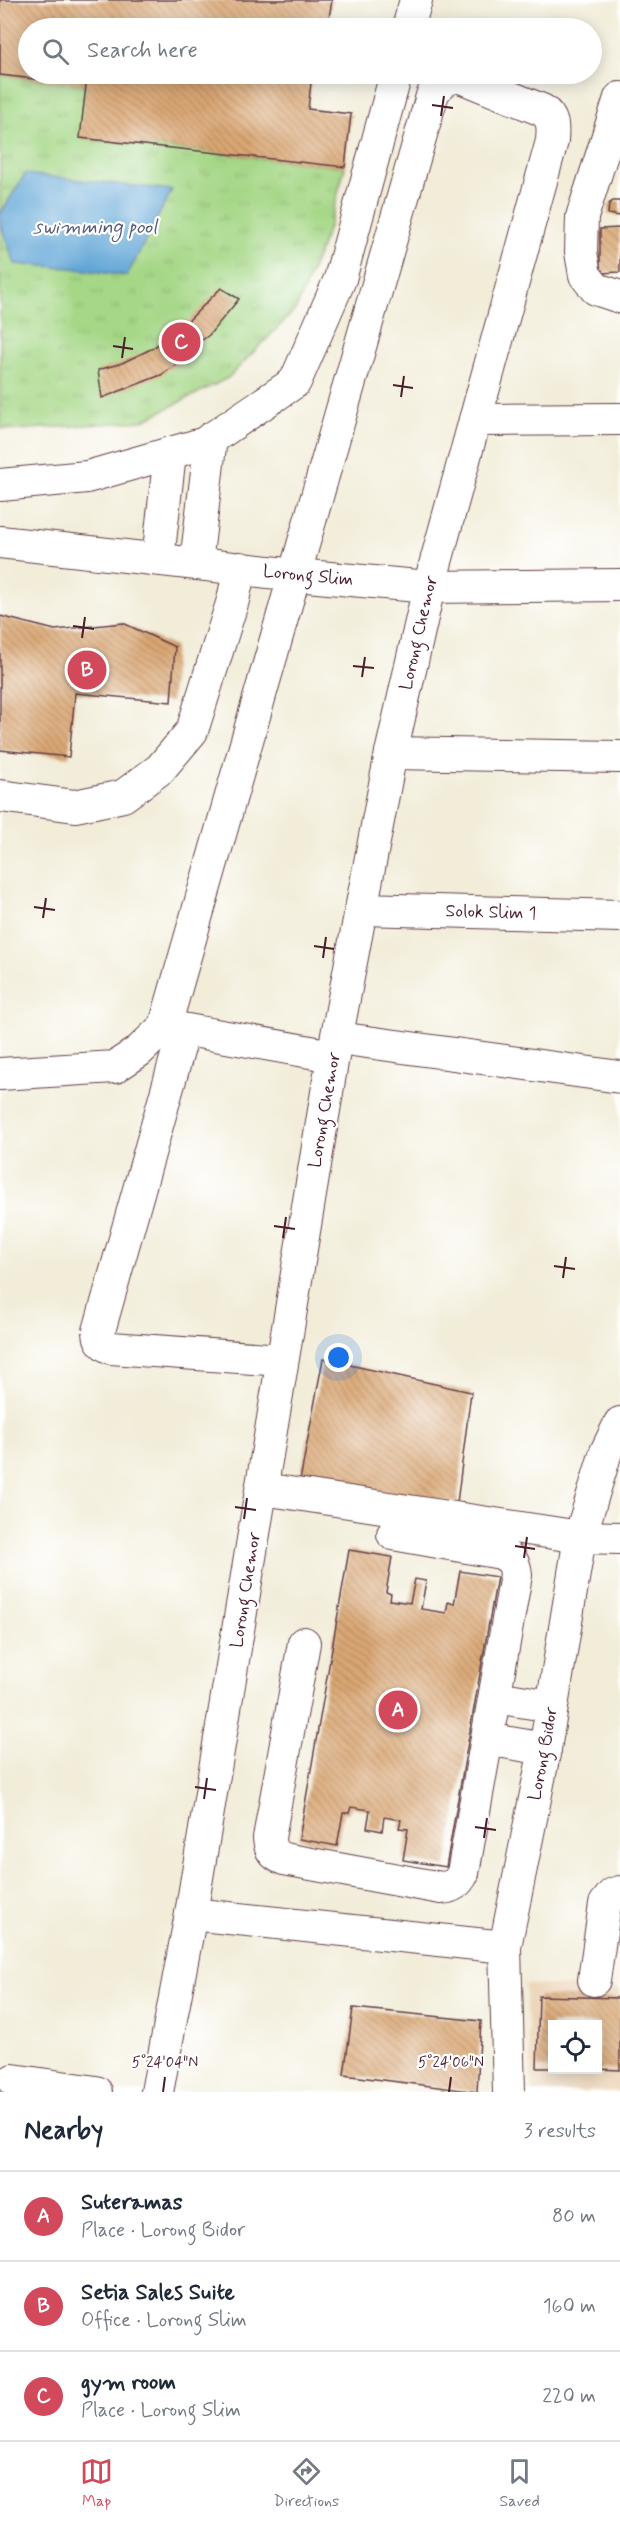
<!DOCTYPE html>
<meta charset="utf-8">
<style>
body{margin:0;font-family:Mynerve,sans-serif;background:#f6f6f7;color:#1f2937}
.controls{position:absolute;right:18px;bottom:18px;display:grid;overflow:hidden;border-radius:0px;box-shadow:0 3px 15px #0003}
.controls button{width:54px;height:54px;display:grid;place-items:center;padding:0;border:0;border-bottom:2px solid #e0e1e3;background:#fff;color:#1f2937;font:30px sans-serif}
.you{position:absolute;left:339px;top:1358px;width:21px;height:21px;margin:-15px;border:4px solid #fff;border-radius:50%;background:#1a73e8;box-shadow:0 0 0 9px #1a73e833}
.badge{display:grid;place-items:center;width:39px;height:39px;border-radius:50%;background:#d1495b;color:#fff;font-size:20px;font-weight:700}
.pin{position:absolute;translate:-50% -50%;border:3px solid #fff;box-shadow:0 2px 6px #0006}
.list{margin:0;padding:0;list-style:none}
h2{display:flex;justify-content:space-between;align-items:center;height:78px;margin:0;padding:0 24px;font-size:26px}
h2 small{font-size:20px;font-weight:400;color:#747a83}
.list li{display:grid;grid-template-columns:39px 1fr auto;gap:18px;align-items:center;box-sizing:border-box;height:90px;padding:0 24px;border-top:2px solid #e0e1e3}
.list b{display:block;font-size:22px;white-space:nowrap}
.list p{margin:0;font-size:20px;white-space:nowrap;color:#747a83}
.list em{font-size:20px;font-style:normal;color:#747a83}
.icon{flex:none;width:33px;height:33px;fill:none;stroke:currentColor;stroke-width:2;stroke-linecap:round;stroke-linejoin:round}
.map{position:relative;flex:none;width:620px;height:2092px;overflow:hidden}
.search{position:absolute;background:#fff;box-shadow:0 3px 15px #0003;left:18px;right:18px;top:18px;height:66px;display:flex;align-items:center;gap:15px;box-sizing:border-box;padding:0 21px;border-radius:33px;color:#747a83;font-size:22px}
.sheet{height:348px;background:#fff}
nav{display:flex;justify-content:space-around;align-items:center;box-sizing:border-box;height:84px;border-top:2px solid #e0e1e3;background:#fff;font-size:16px;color:#747a83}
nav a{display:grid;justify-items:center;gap:3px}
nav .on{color:#d1495b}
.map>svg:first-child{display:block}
</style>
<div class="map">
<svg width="620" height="2092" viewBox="0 0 620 2092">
<defs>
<pattern id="park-tufts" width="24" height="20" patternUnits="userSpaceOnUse" patternTransform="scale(1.5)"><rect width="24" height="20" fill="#a5d786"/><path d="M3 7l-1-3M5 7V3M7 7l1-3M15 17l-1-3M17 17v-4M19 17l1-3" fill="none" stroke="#90b874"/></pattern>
<pattern id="building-back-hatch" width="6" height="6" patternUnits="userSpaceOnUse" patternTransform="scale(1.5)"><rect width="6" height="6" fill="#daa773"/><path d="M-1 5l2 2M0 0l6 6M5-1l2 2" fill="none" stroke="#b3875f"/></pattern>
</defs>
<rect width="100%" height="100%" fill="#fff"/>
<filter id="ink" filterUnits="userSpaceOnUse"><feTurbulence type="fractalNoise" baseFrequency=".0167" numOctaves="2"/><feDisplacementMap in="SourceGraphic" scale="12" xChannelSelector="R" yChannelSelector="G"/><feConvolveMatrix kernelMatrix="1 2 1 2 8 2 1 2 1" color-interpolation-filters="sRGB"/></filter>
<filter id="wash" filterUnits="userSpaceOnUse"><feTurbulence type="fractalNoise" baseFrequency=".008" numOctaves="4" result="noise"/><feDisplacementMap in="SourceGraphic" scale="24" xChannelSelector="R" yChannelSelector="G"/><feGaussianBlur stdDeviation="1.35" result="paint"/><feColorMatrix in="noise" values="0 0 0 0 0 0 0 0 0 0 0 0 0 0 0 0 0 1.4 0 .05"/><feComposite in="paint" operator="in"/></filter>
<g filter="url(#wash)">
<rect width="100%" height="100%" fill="#f2edd9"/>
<!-- built -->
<path fill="#edd7bb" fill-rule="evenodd" d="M 525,1984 L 620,1989 L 620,2092 L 533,2092 ZM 552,2024 L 598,2024 L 598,2070 L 552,2070 Z"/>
<!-- park -->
<path fill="url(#park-tufts)" stroke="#787b58" stroke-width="1.5" d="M 0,75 L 86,85 L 81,138 L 345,167 L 329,227 L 296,309 L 228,378 L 142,421 L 16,430 L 0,428 Z"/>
<!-- water -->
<path fill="#60a6d6" stroke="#556280" stroke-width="1.5" d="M 25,174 L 172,190 L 127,276 L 70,268 L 15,264 L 0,224 L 0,214 Z"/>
<g id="blocks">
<!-- building -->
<path fill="url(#building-back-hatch)" d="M 0,0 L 332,0 L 328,24 L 318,23 L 318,28 L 28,28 L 28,74 L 312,74 L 308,109 L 351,114 L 345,167 L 80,138 L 86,85 L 0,75 Z
M 613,201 L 620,201 L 620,216 L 608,214 L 609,204 Z
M 620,228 L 620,272 L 600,273 L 600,229 Z
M 221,288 L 239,299 L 209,335 L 182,355 L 180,362 L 161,375 L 102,398 L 98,370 L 122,363 L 153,348 L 189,320 Z
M 0,616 L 55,630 L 123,623 L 175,647 L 171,702 L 75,693 L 69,757 L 0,750 Z
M 323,1359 L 471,1392 L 457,1503 L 300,1480 Z
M 349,1550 L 392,1557 L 386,1592 L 391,1594 L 390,1600 L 410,1603 L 415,1579 L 426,1581 L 421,1609 L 446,1613 L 448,1602 L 454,1604 L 460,1571 L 497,1577 L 446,1867 L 403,1860 L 408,1829 L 399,1828 L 401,1820 L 384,1817 L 382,1831 L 367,1828 L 370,1810 L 351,1807 L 349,1813 L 343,1813 L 337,1846 L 299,1839 Z
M 539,1996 L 620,1998 L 620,2070 L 598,2069 L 598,2024 L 552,2024 L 552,2068 L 537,2068 Z
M 353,2008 L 481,2021 L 477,2092 L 344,2075 Z"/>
</g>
</g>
<g filter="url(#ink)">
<use href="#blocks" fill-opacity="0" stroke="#633e45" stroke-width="1.5"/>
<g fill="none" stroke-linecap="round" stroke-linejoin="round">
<defs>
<g id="minor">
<path d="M 408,28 L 416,0"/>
<path d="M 620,98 L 582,217 L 581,252 L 585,275 L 596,289 L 620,297"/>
<path d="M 475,420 L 620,419"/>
<path d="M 0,485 L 87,477 L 205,443 L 295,382 L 340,279 L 396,74"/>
<path id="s1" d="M 0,542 L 296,575 L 429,587 L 620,585"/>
<path d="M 158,559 L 170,453"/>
<path d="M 196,563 L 211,438"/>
<path d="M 391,753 L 620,757"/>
<path d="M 0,796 L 75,806 L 123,796 L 160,769 L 192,731 L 233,600 L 240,568"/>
<path id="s2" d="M 362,909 L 620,916"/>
<path d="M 165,1026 L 333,1056"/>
<path d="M 184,1030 L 99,1331 C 99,1340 102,1344 111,1348 L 282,1360"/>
<path d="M 338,1038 L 620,1077"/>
<path d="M 0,1074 L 115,1067 L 139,1051 L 165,1026 L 432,96 C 438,83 444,79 458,76 L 542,110 C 554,118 553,128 552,141 L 429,587 L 391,753 L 333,1056 L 191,1914 L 157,2092"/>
<path d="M 263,1489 L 580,1537 L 620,1538"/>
<path d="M 304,1643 L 269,1838 C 270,1850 273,1855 284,1859 L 441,1888 C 453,1887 458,1883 463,1873 L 516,1575 C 515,1563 512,1559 501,1553 L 393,1534"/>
<path d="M 495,1697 L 552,1706"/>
<path d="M 487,1739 L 545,1749"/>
<path d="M 191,1914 L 505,1947"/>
<path d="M 594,1980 L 605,1904 L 613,1894 L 620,1892"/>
<path d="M 13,2080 L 96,2092"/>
<path id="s3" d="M 509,2092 L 505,1947 L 545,1749 L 580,1537 L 606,1452 L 620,1423"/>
</g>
</defs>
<!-- minor casing -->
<use href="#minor" stroke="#633e45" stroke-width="34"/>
<!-- minor -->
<use href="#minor" stroke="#fff" stroke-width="32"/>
</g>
</g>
<!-- ticks -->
<path fill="none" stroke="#4a1f2b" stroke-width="2" d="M 432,105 L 453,108M 441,116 L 444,96M 113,346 L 133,349M 122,358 L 125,337M 393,385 L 413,388M 401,397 L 404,376M 73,626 L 94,629M 82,638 L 85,617M 353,666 L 374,668M 362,677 L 365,657M 34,907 L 55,910M 43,918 L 46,898M 314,946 L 334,949M 323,958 L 326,937M 274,1226 L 295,1229M 283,1238 L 286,1217M 554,1266 L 575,1269M 563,1278 L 566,1257M 235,1507 L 256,1510M 244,1519 L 247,1498M 515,1546 L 535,1549M 524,1558 L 527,1537M 195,1787 L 216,1790M 204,1799 L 207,1778M 475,1827 L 496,1830M 484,1838 L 487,1818M 163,2092 L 165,2077M 449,2092 L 451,2077"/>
<g text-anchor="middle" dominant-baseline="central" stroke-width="4.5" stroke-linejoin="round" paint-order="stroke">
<!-- street labels -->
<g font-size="18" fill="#4a1f2b" stroke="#fff">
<text stroke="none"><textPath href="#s1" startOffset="310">Lorong Slim</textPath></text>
<text transform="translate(419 633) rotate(-77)">Lorong Chemor</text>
<text stroke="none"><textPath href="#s2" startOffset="129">Solok Slim 1</textPath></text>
<text transform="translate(325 1110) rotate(-80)">Lorong Chemor</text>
<text transform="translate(246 1590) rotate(-81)">Lorong Chemor</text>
<text stroke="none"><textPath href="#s3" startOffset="342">Lorong Bidor</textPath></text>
</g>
<!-- water labels -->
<g font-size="20" font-style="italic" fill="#545c78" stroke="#fff">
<text x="95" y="227">swimming pool</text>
</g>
</g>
<g font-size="15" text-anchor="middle" fill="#4a1f2b" stroke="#fff" stroke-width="4.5" stroke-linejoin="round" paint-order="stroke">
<text x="165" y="2067">5°24'04"N</text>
<text x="451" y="2067">5°24'06"N</text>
</g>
</svg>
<div class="controls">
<button><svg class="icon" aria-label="locate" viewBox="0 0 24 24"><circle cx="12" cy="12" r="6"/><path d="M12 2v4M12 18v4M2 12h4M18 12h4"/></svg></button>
</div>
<div class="you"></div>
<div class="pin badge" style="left:398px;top:1710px">A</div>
<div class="pin badge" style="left:87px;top:670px">B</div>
<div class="pin badge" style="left:181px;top:342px">C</div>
<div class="search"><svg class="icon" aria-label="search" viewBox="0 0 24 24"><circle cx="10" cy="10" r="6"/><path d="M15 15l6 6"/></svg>Search here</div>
</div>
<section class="sheet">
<h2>Nearby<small>3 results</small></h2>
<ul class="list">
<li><span class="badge">A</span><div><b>Suteramas</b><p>Place · Lorong Bidor</p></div><em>80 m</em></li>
<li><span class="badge">B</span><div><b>Setia Sales Suite</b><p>Office · Lorong Slim</p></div><em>160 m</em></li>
<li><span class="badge">C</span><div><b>gym room</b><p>Place · Lorong Slim</p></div><em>220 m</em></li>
</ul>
</section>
<nav>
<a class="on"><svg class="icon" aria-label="map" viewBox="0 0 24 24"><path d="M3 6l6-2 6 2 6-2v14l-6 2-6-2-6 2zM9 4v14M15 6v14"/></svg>Map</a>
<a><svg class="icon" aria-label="directions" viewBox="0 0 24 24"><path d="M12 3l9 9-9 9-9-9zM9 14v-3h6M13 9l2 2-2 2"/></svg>Directions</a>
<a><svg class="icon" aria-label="saved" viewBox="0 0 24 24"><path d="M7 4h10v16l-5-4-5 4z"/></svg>Saved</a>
</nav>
